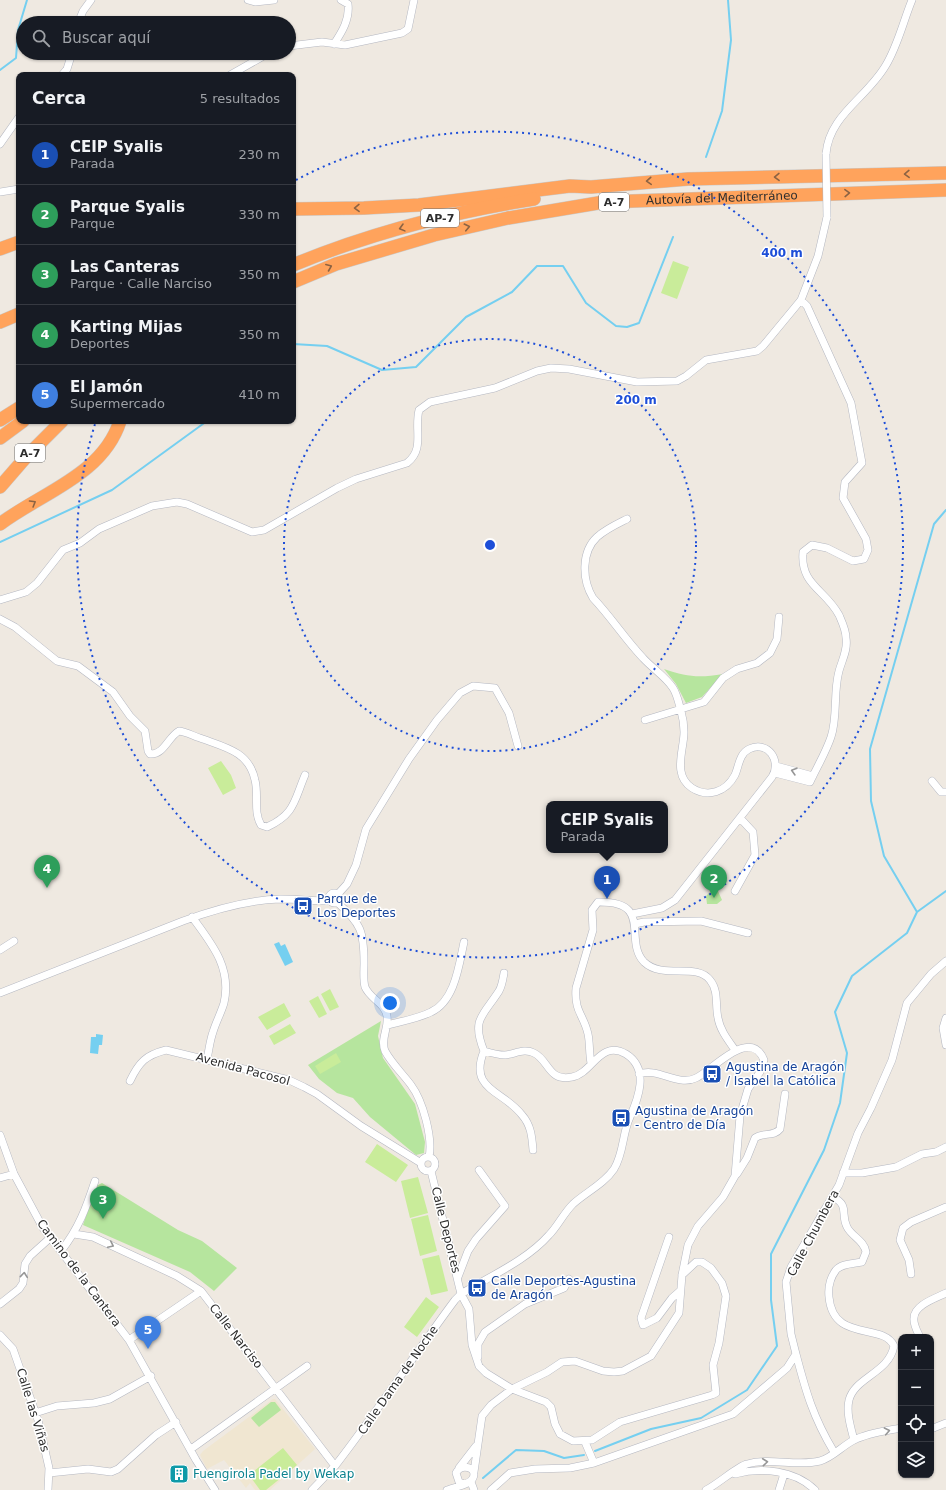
<!DOCTYPE html>
<html lang="es">
<meta charset="utf-8">
<style>
body{margin:0;font-family:"DejaVu Sans",sans-serif;background:#20242c;color:#f1f3f6}
.controls{position:absolute;right:12px;bottom:12px;display:grid;overflow:hidden;border-radius:8px;box-shadow:0 1px 3px #0004}
.controls button{width:36px;height:36px;display:grid;place-items:center;padding:0;border:0;border-bottom:1px solid #363941;background:#171b24;color:#f1f3f6;font:20px sans-serif}
.you{position:absolute;left:390px;top:1003px;width:14px;height:14px;margin:-10px;border:3px solid #fff;border-radius:50%;background:#1a73e8;box-shadow:0 0 0 6px #1a73e833}
.badge{display:grid;place-items:center;width:26px;height:26px;border-radius:50%;background:#0f766e;color:#fff;font-size:13px;font-weight:700}
.pin{position:absolute;translate:-50% -33px;filter:drop-shadow(0 1px 2px #0008)}
.pin::after{content:'';position:absolute;top:21px;width:14px;height:12px;background:inherit;clip-path:polygon(0 0,100% 0,50% 100%)}
.popup{position:absolute;left:546px;top:801px;width:122px;height:52px;box-sizing:border-box;display:grid;place-content:center;border-radius:8px;background:#171b24;filter:drop-shadow(0 1px 3px #0005);font-size:13px;white-space:nowrap;color:#9ea1a6}
.popup b{font-size:15px;color:#f1f3f6}
.popup::after{content:'';position:absolute;left:50%;top:100%;margin-left:-8px;border:8px solid transparent;border-top-color:#171b24}
.list{margin:0;padding:0;list-style:none}
h2{display:flex;justify-content:space-between;align-items:center;height:52px;margin:0;padding:0 16px;font-size:17px}
h2 small{font-size:13px;font-weight:400;color:#9ea1a6}
.list li{display:grid;grid-template-columns:26px 1fr auto;gap:12px;align-items:center;box-sizing:border-box;height:60px;padding:0 16px;border-top:1px solid #363941}
.list b{display:block;font-size:15px;white-space:nowrap}
.list p{margin:0;font-size:13px;white-space:nowrap;color:#9ea1a6}
.list em{font-size:13px;font-style:normal;color:#9ea1a6}
.icon{flex:none;width:22px;height:22px;fill:none;stroke:currentColor;stroke-width:2;stroke-linecap:round;stroke-linejoin:round}
.map{position:relative;flex:none;width:946px;height:1490px;overflow:hidden}
.search{position:absolute;background:#171b24;box-shadow:0 1px 3px #0004;left:16px;top:16px;width:280px;height:44px;display:flex;align-items:center;gap:10px;box-sizing:border-box;padding:0 14px;border-radius:22px;color:#9ea1a6;font-size:15px}
.panel{position:absolute;background:#171b24;box-shadow:0 1px 3px #0004;left:16px;top:72px;width:280px;height:352px;border-radius:8px}
.map>svg:first-child{display:block}
</style>
<div class="map">
<svg width="946" height="1490" viewBox="0 0 946 1490">
<rect width="100%" height="100%" fill="#efe9e1"/>
<!-- education -->
<path fill="#f0e6d1" d="M 273,1399 L 275,1399 L 315,1449 L 270,1490 L 255,1490 L 250,1483 L 246,1488 L 224,1460 L 207,1469 L 200,1455 L 203,1451 Z"/>
<!-- green -->
<path fill="#b6e59e" d="M 664,669 C 687,677 699,678 723,674 L 702,697 L 686,703 L 676,684 Z
M 712,890 L 718,891 L 722,900 L 717,904 L 707,904 L 706,896 Z
M 381,1021 L 378,1036 L 383,1058 L 415,1104 L 425,1142 L 424,1153 L 416,1155 L 370,1117 L 353,1098 L 337,1093 L 319,1079 L 308,1065 Z
M 102,1183 L 178,1230 L 202,1241 L 237,1268 L 214,1291 L 190,1272 L 83,1225 L 96,1186 Z
M 271,1402 L 275,1402 L 281,1410 L 259,1427 L 251,1418 Z"/>
<!-- pitch -->
<path fill="#c9ec9a" d="M 673,261 L 689,267 L 677,299 L 661,293 Z
M 221,761 L 231,775 L 236,788 L 223,795 L 208,768 Z
M 330,989 L 339,1007 L 330,1011 L 321,994 Z
M 318,996 L 327,1014 L 319,1018 L 309,1001 Z
M 284,1003 L 291,1016 L 267,1030 L 258,1017 Z
M 290,1024 L 296,1033 L 274,1045 L 269,1036 Z
M 336,1053 L 341,1062 L 320,1074 L 315,1066 Z
M 377,1144 L 408,1165 L 396,1182 L 365,1162 Z
M 418,1177 L 428,1213 L 410,1218 L 401,1181 Z
M 428,1215 L 437,1251 L 420,1256 L 411,1219 Z
M 439,1255 L 448,1291 L 431,1295 L 422,1259 Z
M 426,1297 L 439,1307 L 417,1337 L 404,1327 Z
M 283,1448 L 297,1465 L 266,1490 L 260,1490 L 249,1475 Z"/>
<!-- water -->
<path fill="#75cff0" d="M 279,942 L 281,946 L 285,944 L 293,962 L 285,966 L 274,944 Z
M 96,1034 L 103,1035 L 102,1045 L 99,1045 L 98,1054 L 90,1053 L 91,1037 L 96,1037 Z"/>
<g fill="none" stroke-linecap="round" stroke-linejoin="round">
<!-- stream -->
<path stroke="#75cff0" stroke-width="2" d="M 0,70 L 16,58 L 18,30 L 27,0
M 706,157 L 722,111 L 731,40 L 728,0
M 293,344 L 327,346 L 382,370 L 416,367 L 466,317 L 512,292 L 537,266 L 563,266 L 586,303 L 616,326 L 627,327 L 639,323 L 673,237
M 0,542 L 112,490 L 207,421
M 917,912 L 884,856 L 871,801 L 870,749 L 934,524 L 946,510
M 595,1451 L 651,1429 L 701,1418 L 747,1390 L 777,1346 L 771,1300 L 771,1254 L 824,1150 L 840,1103 L 847,1053 L 835,1012 L 852,976 L 907,933 L 917,912 L 946,891
M 483,1478 L 516,1450 L 544,1451 L 564,1458 L 584,1455"/>
<defs>
<path id="minor" d="M 248,0 L 255,2 L 274,0
M 78,23 L 83,11 L 91,0
M 334,44 C 342,32 350,19 348,4 L 341,0
M 289,46 L 322,42 L 345,45 L 402,33 L 408,29 L 414,0
M 62,75 L 67,69 L 72,53
M 230,75 L 269,53
M 0,144 L 19,117
M 826,154 C 829,115 867,98 886,65 C 898,45 903,22 912,0
M 0,192 L 19,189
M 627,519 C 617,524 606,529 597,537 C 581,552 582,580 593,598 C 611,617 625,639 643,658 C 652,668 666,677 673,688 C 677,694 679,704 681,711 C 683,718 684,725 684,732 C 684,750 672,775 692,788 C 708,798 726,792 735,775 C 739,766 739,754 749,749 C 768,740 782,761 772,777 L 675,900 L 662,908 L 632,914
M 0,600 L 26,592 L 37,583 L 63,550 L 80,543 L 99,529 L 152,506 L 177,502 L 187,504 L 252,532 L 264,530 L 337,488 L 356,479 L 407,463 C 425,449 414,430 419,410 L 430,402 L 495,388 L 537,371 L 551,368 L 569,369 L 637,382 L 677,381 L 686,376 L 706,360 L 757,351 L 763,346 L 801,300 L 818,256 L 827,217
M 0,619 L 15,627 L 57,661 L 78,666 L 113,692 L 130,716 L 145,731 L 148,751 L 150,754 C 164,755 168,737 179,731 C 187,732 193,736 200,738 C 224,747 249,751 255,780 C 259,796 253,811 261,825 L 267,827 C 295,814 294,801 305,775
M 645,720 L 704,702 L 723,678 L 737,669 L 757,663 L 770,653 L 777,639 L 779,617
M 776,766 L 813,776
M 775,773 L 810,782 C 817,767 826,752 831,737 C 838,716 833,693 839,671 C 842,660 848,650 846,638 C 846,630 842,622 839,615 C 825,589 800,585 803,552 L 812,545 L 827,548 L 853,561 L 864,559 L 868,550 L 866,539 L 843,498 L 845,482 L 862,463 L 851,403 L 807,306 L 801,300
M 932,781 L 941,792 L 946,792
M 735,891 L 755,855 L 753,832 L 740,818
M329 898a5 5 0 1 1 10 0a5 5 0 1 1-10 0Z
M 338,894 L 347,884 L 356,865 L 366,829 L 409,759 L 437,720 L 460,693 L 473,686 L 495,688 L 509,713 L 518,746
M 338,903 C 361,924 364,931 364,963 C 364,971 363,980 365,987 C 370,999 385,1003 387,1016 C 389,1028 380,1039 385,1051 C 392,1064 403,1074 411,1085 C 423,1101 433,1138 429,1157
M 192,917 C 212,944 232,968 224,1003 C 221,1013 216,1022 213,1032 C 210,1040 209,1050 207,1059
M 635,924 L 644,922 L 701,921 L 748,933
M 0,950 L 14,941
M 504,973 C 503,979 502,986 499,991 C 483,1016 471,1019 484,1051 C 468,1090 503,1090 522,1115 C 531,1125 532,1137 533,1150
M 0,993 L 183,921 C 213,910 248,900 280,899 C 297,899 313,901 330,901
M 946,1018 L 943,1028 L 946,1045
M 387,1025 C 402,1021 417,1019 431,1012 C 455,1001 459,965 464,942
M 591,1063 C 589,1053 590,1043 588,1034 C 584,1015 574,1012 576,988 L 593,930 L 592,910 L 598,902 C 654,901 623,940 644,962 C 663,980 696,962 710,980 C 719,991 715,1005 718,1018 C 720,1030 728,1040 735,1050
M 130,1081 C 139,1062 146,1055 166,1050 L 289,1080 L 304,1087 L 317,1094 L 361,1126 L 421,1163
M 0,1135 L 14,1174 L 43,1228 L 129,1340 L 196,1460 L 215,1490
M421 1164a7 7 0 1 1 14 0a7 7 0 1 1-14 0Z
M 431,1171 L 461,1294 L 469,1309 L 472,1345 L 479,1366 L 486,1373 L 512,1389 L 546,1402 L 551,1407 L 555,1424 L 560,1434 L 573,1441 L 592,1440 L 620,1422 L 712,1395 L 716,1393 L 713,1365 L 719,1343 L 726,1296 L 722,1283 L 711,1268 L 702,1262 L 696,1262 L 682,1275
M 843,1173 L 862,1173 L 896,1167 L 922,1154 L 936,1152 L 946,1147
M 737,1174 L 747,1158 L 755,1138 C 763,1132 774,1137 780,1129 L 785,1094
M 0,1178 L 14,1174
M 833,1197 C 850,1206 840,1213 847,1227 C 852,1237 864,1240 866,1252 L 862,1262 C 853,1264 842,1263 836,1270 C 830,1278 828,1288 829,1297 C 833,1343 883,1322 894,1346 C 889,1373 855,1377 849,1400 C 846,1413 851,1428 854,1440
M 74,1234 L 93,1237 L 177,1276 L 201,1291 L 335,1466 L 312,1490
M 669,1237 L 641,1318 L 643,1325 L 657,1318 L 672,1298 L 680,1291
M 61,1251 C 79,1228 86,1208 95,1181
M 911,1274 L 909,1260 L 900,1240 L 903,1228 L 911,1222 L 946,1207
M 458,1277 L 468,1251 L 476,1239 L 505,1206 L 479,1170
M 0,1304 L 19,1289 L 23,1283 L 25,1264 L 30,1256 L 50,1238
M 0,1335 L 13,1349 L 38,1420 L 49,1468 L 48,1490
M 920,1337 C 917,1331 913,1324 914,1318 C 914,1305 936,1298 946,1293
M 129,1340 L 201,1291
M 796,1354 C 806,1392 813,1417 834,1452
M 478,1357 L 478,1344 L 485,1332 L 525,1304 L 564,1288 L 569,1279
M 35,1413 L 57,1406 L 94,1403 L 110,1399 L 151,1376
M 931,1429 L 946,1423
M 585,1442 L 594,1463
M 191,1449 L 307,1366
M 335,1466 C 377,1412 414,1355 455,1300 L 461,1294 C 490,1276 526,1261 549,1235 C 558,1226 563,1214 573,1204 C 586,1192 604,1184 614,1169 C 624,1153 622,1134 630,1117 C 638,1099 650,1069 626,1054 C 600,1039 592,1074 572,1077 C 548,1082 549,1060 534,1053 C 524,1048 515,1054 505,1055 C 498,1055 491,1053 484,1051
M 459,1468 L 476,1446
M 474,1472 L 482,1416 L 491,1405 L 512,1389 L 547,1372 L 562,1362 L 575,1361 L 603,1371 L 614,1372 L 623,1371 L 651,1356 L 679,1313 L 682,1275 L 688,1245 L 698,1226 L 723,1197 L 735,1176 L 740,1116 L 748,1089 L 760,1072 L 764,1060 C 750,1026 713,1070 696,1078 C 677,1087 659,1067 639,1074
M 49,1473 L 88,1469 L 111,1472 L 118,1469 L 156,1435 L 176,1422
M 735,1474 C 761,1467 795,1470 815,1490
M 471,1482 L 474,1490
M 447,1490 C 454,1487 470,1485 473,1478 C 478,1467 461,1463 456,1473 L 459,1482 L 464,1484
M 491,1490 L 510,1473 L 535,1469 L 570,1468 L 594,1463 L 733,1414 L 787,1368 L 796,1354 L 791,1334 L 786,1282 L 791,1267 L 839,1185 L 858,1133 L 871,1108 L 892,1060 L 907,1003 L 931,974 L 946,961
M 706,1490 C 718,1484 738,1466 747,1464 C 771,1457 796,1467 820,1461 C 832,1458 842,1446 854,1440 C 868,1433 885,1431 901,1428
M 779,1490 L 784,1474"/>
<g id="motorway">
<path d="M 293,209 L 364,208 L 419,205 L 570,186 L 591,187 L 688,179 L 946,173"/>
<path d="M 0,249 L 19,242"/>
<path d="M 293,265 C 370,233 452,212 534,199"/>
<path id="s1" d="M 293,282 L 336,264 L 434,235 L 508,218 L 604,202 L 946,190"/>
<path d="M 0,322 L 19,314"/>
<path d="M 0,420 L 19,408"/>
<path d="M 0,438 L 23,421"/>
<path d="M 0,487 L 26,457 L 62,421"/>
<path d="M 0,524 C 41,493 103,475 120,421"/>
</g>
</defs>
<!-- minor casing -->
<use href="#minor" stroke="#b4b7c1" stroke-width="8"/>
<!-- motorway casing -->
<use href="#motorway" stroke="#c9c9c9" stroke-width="14"/>
<!-- minor -->
<use href="#minor" stroke="#fff" stroke-width="7"/>
<!-- motorway -->
<use href="#motorway" stroke="#ffa35c" stroke-width="13"/>
<defs>
<path id="minor-bridge" d="M 826,154 L 827,217"/>
</defs>
<!-- minor-bridge casing -->
<use href="#minor-bridge" stroke="#b4b7c1" stroke-width="8" stroke-linecap="butt"/>
<!-- minor-bridge -->
<use href="#minor-bridge" stroke="#fff" stroke-width="7"/>
</g>
<!-- one-way arrows -->
<defs><path id="oneway-chevron" d="M-2-3.5L2.5 0L-2 3.5" fill="none" stroke-width="1.6" stroke-linecap="round" stroke-linejoin="round"/></defs>
<g stroke="#8c6343">
<use href="#oneway-chevron" transform="translate(907 174) rotate(178)"/>
<use href="#oneway-chevron" transform="translate(777 177) rotate(179)"/>
<use href="#oneway-chevron" transform="translate(649 181) rotate(176)"/>
<use href="#oneway-chevron" transform="translate(847 193) rotate(-2)"/>
<use href="#oneway-chevron" transform="translate(357 208) rotate(179)"/>
<use href="#oneway-chevron" transform="translate(467 227) rotate(-13)"/>
<use href="#oneway-chevron" transform="translate(402 228) rotate(165)"/>
<use href="#oneway-chevron" transform="translate(329 267) rotate(-22)"/>
<use href="#oneway-chevron" transform="translate(33 503) rotate(-31)"/>
</g>
<g stroke="#969696">
<use href="#oneway-chevron" transform="translate(794 771) rotate(-164)"/>
<use href="#oneway-chevron" transform="translate(111 1245) rotate(25)"/>
<use href="#oneway-chevron" transform="translate(24 1275) rotate(-84)"/>
<use href="#oneway-chevron" transform="translate(887 1431) rotate(-11)"/>
<use href="#oneway-chevron" transform="translate(765 1462) rotate(-6)"/>
</g>
<!-- distance rings -->
<g fill="none" stroke="#1d4ed8" stroke-width="2" stroke-dasharray="2 4">
<circle cx="490" cy="545" r="206"/>
<path d="M296 180A413 413 0 1 1 95 424"/>
</g>
<!-- icons -->
<defs>
<symbol id="bus-square" viewBox="-11 -11 22 22"><rect x="-9" y="-9" width="18" height="18" rx="4" fill="#1a4fb4" stroke="#fff"/><path d="M-5-6H5V4H4V6H2V4H-2V6H-4V4H-5ZM-3.5-4V0h7V-4ZM-3.5 1.2v1.5H-2V1.2ZM2 1.2v1.5H3.5V1.2Z" fill="#fff"/></symbol>
<symbol id="building-square" viewBox="-11 -11 22 22"><rect x="-9" y="-9" width="18" height="18" rx="4" fill="#0f9aa8" stroke="#fff"/><path d="M-4-6H4V6H1V3H-1V6H-4ZM-2.5-4.3h1.7v1.8h-1.7ZM.8-4.3h1.7v1.8H.8ZM-2.5-1h1.7V.8h-1.7ZM.8-1h1.7V.8H.8Z" fill="#fff"/></symbol>
</defs>
<g fill-rule="evenodd">
<use href="#bus-square" x="292" y="895" width="22" height="22"/>
<use href="#bus-square" x="701" y="1063" width="22" height="22"/>
<use href="#bus-square" x="610" y="1107" width="22" height="22"/>
<use href="#bus-square" x="466" y="1277" width="22" height="22"/>
<use href="#building-square" x="168" y="1463" width="22" height="22"/>
</g>
<g text-anchor="middle" dominant-baseline="central" stroke-width="3" stroke-linejoin="round" paint-order="stroke">
<!-- shield labels -->
<g fill="#fff" stroke="#6d6d6d" stroke-width="1">
<rect x="599" y="193" width="30" height="18" rx="3"/>
<rect x="421" y="209" width="38" height="18" rx="3"/>
<rect x="15" y="444" width="30" height="18" rx="3"/>
</g>
<g font-size="11" font-weight="bold" fill="#2e2e2e">
<text x="614" y="202">A-7</text>
<text x="440" y="218">AP-7</text>
<text x="30" y="453">A-7</text>
</g>
<!-- street labels -->
<g font-size="12" fill="#2e2e2e" stroke="#fff">
<text stroke="none"><textPath href="#s1" startOffset="440">Autovía del Mediterráneo</textPath></text>
<text transform="translate(243 1069) rotate(15)">Avenida Pacosol</text>
<text transform="translate(446 1230) rotate(76)">Calle Deportes</text>
<text transform="translate(813 1233) rotate(-62)">Calle Chumbera</text>
<text transform="translate(79 1273) rotate(53)">Camino de la Cantera</text>
<text transform="translate(236 1336) rotate(52)">Calle Narciso</text>
<text transform="translate(398 1380) rotate(-55)">Calle Dama de Noche</text>
<text transform="translate(33 1410) rotate(73)">Calle las Viñas</text>
</g>
<!-- transit labels -->
<g font-size="12" fill="#164399" stroke="#fff" text-anchor="start">
<text x="317" y="899">Parque de<tspan x="317" dy="14">Los Deportes</tspan></text>
<text x="726" y="1067">Agustina de Aragón<tspan x="726" dy="14">/ Isabel la Católica</tspan></text>
<text x="635" y="1111">Agustina de Aragón<tspan x="635" dy="14">- Centro de Día</tspan></text>
<text x="491" y="1281">Calle Deportes-Agustina<tspan x="491" dy="14">de Aragón</tspan></text>
</g>
<!-- culture labels -->
<g font-size="12" fill="#0d838f" stroke="#fff" text-anchor="start">
<text x="193" y="1474">Fuengirola Padel by Wekap</text>
</g>
</g>
<circle cx="490" cy="545" r="6" fill="#1d4ed8" stroke="#fff" stroke-width="2"/>
<g font-size="12" text-anchor="middle" font-weight="bold" fill="#1d4ed8" stroke="#fff" stroke-width="3" stroke-linejoin="round" paint-order="stroke">
<text x="782" y="257">400 m</text>
<text x="636" y="404">200 m</text>
</g>
</svg>
<div class="controls">
<button>+</button>
<button>−</button>
<button><svg class="icon" aria-label="locate" viewBox="0 0 24 24"><circle cx="12" cy="12" r="6"/><path d="M12 2v4M12 18v4M2 12h4M18 12h4"/></svg></button>
<button><svg class="icon" aria-label="layers" viewBox="0 0 24 24"><path d="M12 4l9 5-9 5-9-5zM3 14l9 5 9-5"/></svg></button>
</div>
<div class="you"></div>
<div class="pin badge" style="left:607px;top:899px;background:#1a4fb4">1</div>
<div class="popup"><b>CEIP Syalis</b>Parada</div>
<div class="pin badge" style="left:714px;top:898px;background:#2e9e5b">2</div>
<div class="pin badge" style="left:103px;top:1219px;background:#2e9e5b">3</div>
<div class="pin badge" style="left:47px;top:888px;background:#2e9e5b">4</div>
<div class="pin badge" style="left:148px;top:1349px;background:#3f7fe0">5</div>
<div class="search"><svg class="icon" aria-label="search" viewBox="0 0 24 24"><circle cx="10" cy="10" r="6"/><path d="M15 15l6 6"/></svg>Buscar aquí</div>
<section class="panel">
<h2>Cerca<small>5 resultados</small></h2>
<ul class="list">
<li><span class="badge" style="background:#1a4fb4">1</span><div><b>CEIP Syalis</b><p>Parada</p></div><em>230 m</em></li>
<li><span class="badge" style="background:#2e9e5b">2</span><div><b>Parque Syalis</b><p>Parque</p></div><em>330 m</em></li>
<li><span class="badge" style="background:#2e9e5b">3</span><div><b>Las Canteras</b><p>Parque · Calle Narciso</p></div><em>350 m</em></li>
<li><span class="badge" style="background:#2e9e5b">4</span><div><b>Karting Mijas</b><p>Deportes</p></div><em>350 m</em></li>
<li><span class="badge" style="background:#3f7fe0">5</span><div><b>El Jamón</b><p>Supermercado</p></div><em>410 m</em></li>
</ul>
</section>
</div>
